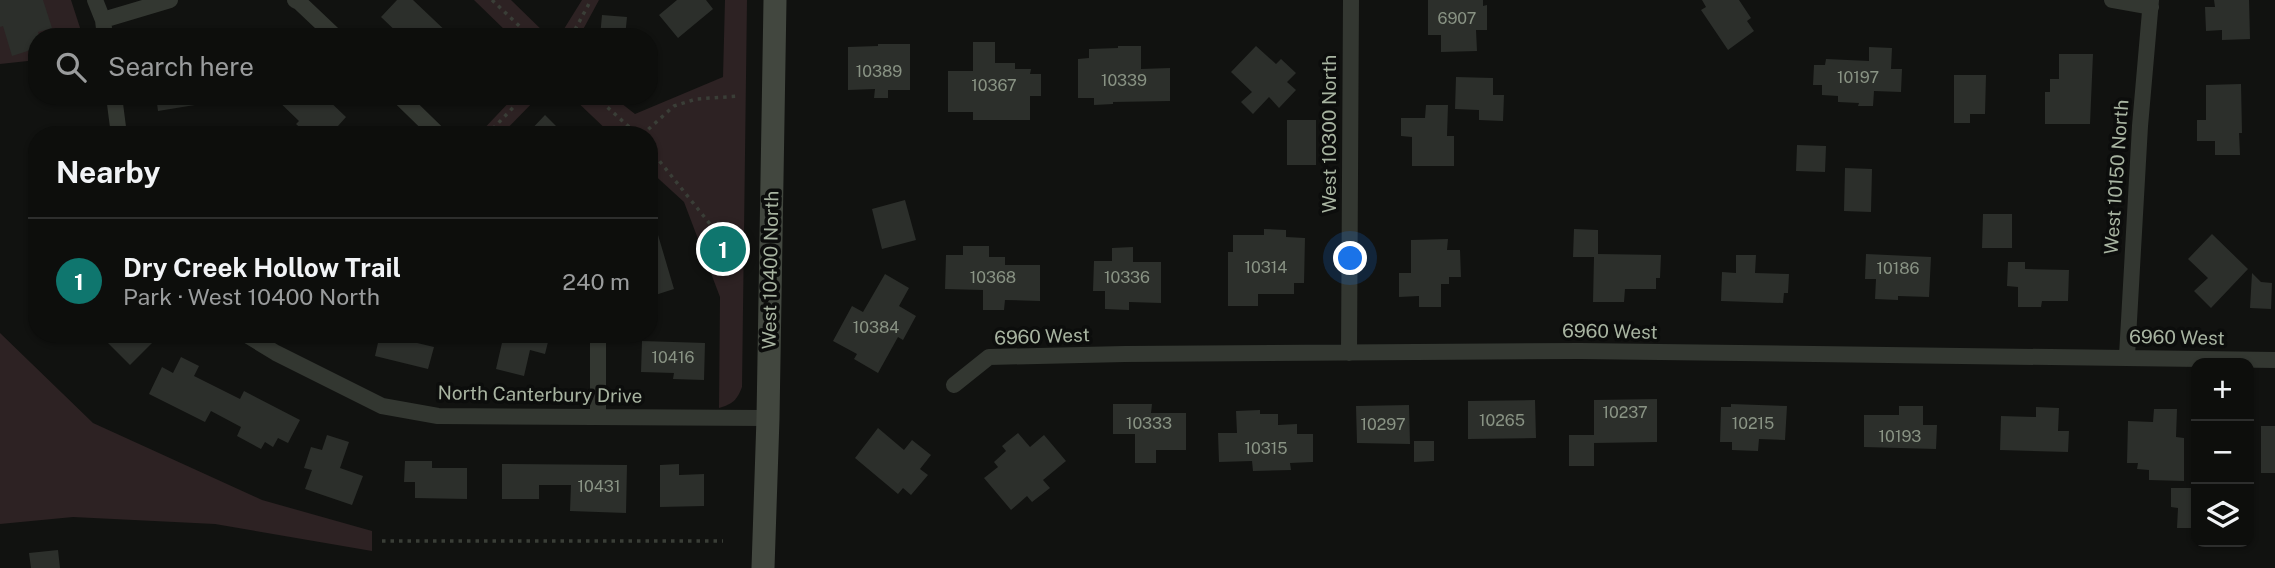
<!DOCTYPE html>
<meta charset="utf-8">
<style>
body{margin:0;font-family:"Public Sans",sans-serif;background:#161715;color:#f1f3f6}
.controls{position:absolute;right:21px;bottom:21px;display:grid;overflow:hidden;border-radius:14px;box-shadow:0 2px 5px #0004}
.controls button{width:63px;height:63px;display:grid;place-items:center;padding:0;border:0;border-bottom:2px solid #2d2e2d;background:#0d0e0c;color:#f1f3f6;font:35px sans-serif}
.you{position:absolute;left:1351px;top:259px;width:24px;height:24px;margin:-18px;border:5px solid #fff;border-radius:50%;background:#1a73e8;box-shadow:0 0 0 10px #1a73e833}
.badge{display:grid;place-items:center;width:46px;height:46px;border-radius:50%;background:#0f766e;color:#fff;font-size:23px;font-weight:700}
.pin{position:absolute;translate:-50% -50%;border:4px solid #fff;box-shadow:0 2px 7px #0006}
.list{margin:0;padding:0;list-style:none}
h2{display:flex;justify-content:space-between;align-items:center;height:91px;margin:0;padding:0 28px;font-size:30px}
h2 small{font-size:23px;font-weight:400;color:#9a9c9d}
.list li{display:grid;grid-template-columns:46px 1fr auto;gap:21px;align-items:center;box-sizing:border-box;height:126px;padding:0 28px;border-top:2px solid #2d2e2d}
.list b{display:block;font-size:26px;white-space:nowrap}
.list p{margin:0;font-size:23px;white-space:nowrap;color:#9a9c9d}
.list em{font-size:23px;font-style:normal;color:#9a9c9d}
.icon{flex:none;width:38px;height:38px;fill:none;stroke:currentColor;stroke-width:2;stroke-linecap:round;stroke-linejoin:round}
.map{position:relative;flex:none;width:2275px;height:568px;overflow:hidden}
.search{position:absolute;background:#0d0e0c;box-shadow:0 2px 5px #0004;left:28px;top:28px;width:630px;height:77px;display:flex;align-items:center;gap:18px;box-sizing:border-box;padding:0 24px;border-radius:28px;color:#9a9c9d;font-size:26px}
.panel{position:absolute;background:#0d0e0c;box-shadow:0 2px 5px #0004;left:28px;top:126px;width:630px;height:217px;border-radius:28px}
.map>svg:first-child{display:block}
</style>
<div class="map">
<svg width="2275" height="568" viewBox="0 0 2275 568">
<rect width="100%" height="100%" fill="#111210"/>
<!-- green -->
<path fill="#2d2223" d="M 0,0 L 71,0 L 83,37 L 37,37 L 37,60 L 0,64 Z
M 474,0 L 511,0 L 549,37 L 512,37 Z
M 582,0 L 599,0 L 579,37 L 559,37 Z
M 725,0 L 747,0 L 742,387 C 737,400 733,404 719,408 L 720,297 L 684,202 L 649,170 L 649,135 L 612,135 L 571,96 L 612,96 L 635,114 L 723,77 Z
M 515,96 L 539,96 L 501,135 L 478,135 Z
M 0,333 L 93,423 L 262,500 L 372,531 L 372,551 L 215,524 L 73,517 L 0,524 Z"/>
<!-- building -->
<path fill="#2c2f2b" d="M 0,0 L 43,0 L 52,28 L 38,32 L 39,37 L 37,37 L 37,48 L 12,56 L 3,26 L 0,27 Z
M 397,0 L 413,0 L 452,37 L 402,37 L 381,17 Z
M 677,0 L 706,0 L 713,9 L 678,38 L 659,15 Z
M 1428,0 L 1483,0 L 1483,6 L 1487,5 L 1487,30 L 1476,30 L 1477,51 L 1441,52 L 1441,35 L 1428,35 Z
M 1702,0 L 1739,0 L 1751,18 L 1747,21 L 1754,31 L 1728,50 L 1701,10 L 1706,7 Z
M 2214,0 L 2249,0 L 2250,39 L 2222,40 L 2222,30 L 2206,31 L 2205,7 L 2215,7 Z
M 602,15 L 627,17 L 625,37 L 600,37 Z
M 973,42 L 995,42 L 995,63 L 1015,63 L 1015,69 L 1031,69 L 1030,74 L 1041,74 L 1041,96 L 1030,96 L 1030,120 L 973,120 L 973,112 L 948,112 L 948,71 L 973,71 Z
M 878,44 L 910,44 L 910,90 L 888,90 L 888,98 L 874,98 L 875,89 L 848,90 L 848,47 L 878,46 Z
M 1118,46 L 1141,46 L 1141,69 L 1170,68 L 1170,101 L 1113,102 L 1113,104 L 1094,105 L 1094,98 L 1078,98 L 1078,59 L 1089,58 L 1089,49 L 1118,48 Z
M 1256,46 L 1276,64 L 1281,59 L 1296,73 L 1287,82 L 1296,90 L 1279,108 L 1269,97 L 1253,114 L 1241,102 L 1252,92 L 1231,72 Z
M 1869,47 L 1892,48 L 1891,69 L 1902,69 L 1901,92 L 1874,91 L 1873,106 L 1858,106 L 1859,103 L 1838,102 L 1838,96 L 1822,95 L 1822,85 L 1813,85 L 1814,65 L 1825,65 L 1826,59 L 1869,61 Z
M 2059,54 L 2093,54 L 2090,124 L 2045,124 L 2045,92 L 2050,92 L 2050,79 L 2059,79 Z
M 1954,75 L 1986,75 L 1985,114 L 1970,114 L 1970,123 L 1954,123 Z
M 1456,77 L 1493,78 L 1493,95 L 1504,95 L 1503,121 L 1479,120 L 1479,110 L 1455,109 Z
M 2241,84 L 2242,133 L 2239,133 L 2240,155 L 2215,155 L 2215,141 L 2197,141 L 2197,120 L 2206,120 L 2206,85 Z
M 156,96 L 201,96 L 201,104 L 158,111 Z
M 273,96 L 324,96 L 346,117 L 330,135 L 308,135 L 296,124 L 299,121 Z
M 1426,105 L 1448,105 L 1447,136 L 1454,136 L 1454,166 L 1412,166 L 1412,137 L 1401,136 L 1401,118 L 1425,118 Z
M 545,115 L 565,135 L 526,135 Z
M 1287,120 L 1316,120 L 1316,165 L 1287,165 Z
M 1797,145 L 1826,146 L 1825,172 L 1796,171 Z
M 1845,168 L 1872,169 L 1871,212 L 1844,211 Z
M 905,200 L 916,240 L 882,249 L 872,209 Z
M 1983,214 L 2012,214 L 2012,248 L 1982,248 Z
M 653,218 L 674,289 L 649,297 L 649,219 Z
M 1264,229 L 1286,230 L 1286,237 L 1305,238 L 1304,283 L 1294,283 L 1294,294 L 1258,294 L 1258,306 L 1228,306 L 1228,252 L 1233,252 L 1233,235 L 1264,235 Z
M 1574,229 L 1598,230 L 1598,254 L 1661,255 L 1660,278 L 1656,278 L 1656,289 L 1625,289 L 1624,302 L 1593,302 L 1594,257 L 1573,257 Z
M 2212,234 L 2248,269 L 2211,308 L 2194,291 L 2208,278 L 2188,259 Z
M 1448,239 L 1447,250 L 1460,250 L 1461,277 L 1449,277 L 1449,284 L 1441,284 L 1441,307 L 1419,307 L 1419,296 L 1399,297 L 1399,273 L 1411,273 L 1411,240 Z
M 963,246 L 989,246 L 989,257 L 1005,257 L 1005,265 L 1040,265 L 1040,301 L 1005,300 L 1004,310 L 983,310 L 983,290 L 945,289 L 946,255 L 963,255 Z
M 1133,247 L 1133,262 L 1161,262 L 1161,303 L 1129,302 L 1129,310 L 1105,309 L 1105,291 L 1093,291 L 1094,261 L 1112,261 L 1112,248 Z
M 1866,254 L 1931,257 L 1929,297 L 1898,296 L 1898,300 L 1875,299 L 1876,279 L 1865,279 Z
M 1736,255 L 1756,255 L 1755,273 L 1789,274 L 1788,293 L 1784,293 L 1783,303 L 1721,301 L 1722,272 L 1736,273 Z
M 2008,262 L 2025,262 L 2025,269 L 2069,270 L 2068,301 L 2042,301 L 2041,307 L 2018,307 L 2018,287 L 2007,286 Z
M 2252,273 L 2261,282 L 2272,283 L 2271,309 L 2250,308 Z
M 885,274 L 909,288 L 899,306 L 916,316 L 903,340 L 898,337 L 878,373 L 854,359 L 857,354 L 833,341 L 852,306 L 863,312 Z
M 99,334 L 144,334 L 152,343 L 130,365 Z
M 380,334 L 415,334 L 413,342 L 434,347 L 428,369 L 375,356 Z
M 504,334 L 550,334 L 545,354 L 530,350 L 524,376 L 496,369 Z
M 642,341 L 705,343 L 704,380 L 673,379 L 674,373 L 641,372 Z
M 181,357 L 199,366 L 194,376 L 240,399 L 244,391 L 300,420 L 288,443 L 278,438 L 273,447 L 265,442 L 261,449 L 237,436 L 241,427 L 211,411 L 205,422 L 149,394 L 162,367 L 173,373 Z
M 1657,399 L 1657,442 L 1594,443 L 1594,400 Z
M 1535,400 L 1536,438 L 1468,439 L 1468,401 Z
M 1113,404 L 1152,404 L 1151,413 L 1186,413 L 1186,450 L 1156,450 L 1156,463 L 1135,463 L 1135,434 L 1113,434 Z
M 1731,404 L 1787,406 L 1785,440 L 1759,439 L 1758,451 L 1732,450 L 1732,442 L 1720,442 L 1721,407 L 1731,407 Z
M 1409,405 L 1410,444 L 1357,443 L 1356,406 Z
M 1899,406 L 1923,406 L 1923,425 L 1937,425 L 1936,449 L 1864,447 L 1864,415 L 1899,415 Z
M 2036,407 L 2059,408 L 2058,431 L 2069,431 L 2068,452 L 2000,450 L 2001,416 L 2036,417 Z
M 2154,409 L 2177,409 L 2176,437 L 2184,438 L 2184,481 L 2149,480 L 2149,470 L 2137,469 L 2138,463 L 2127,463 L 2128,421 L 2153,422 Z
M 1260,410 L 1260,414 L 1278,414 L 1278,425 L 1297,424 L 1297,434 L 1313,434 L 1313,462 L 1290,463 L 1291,470 L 1253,471 L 1252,461 L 1219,462 L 1218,433 L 1237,433 L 1236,411 Z
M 2261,426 L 2275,426 L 2275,473 L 2261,473 Z
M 878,428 L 904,450 L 912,440 L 931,455 L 920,469 L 928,475 L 911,495 L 903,488 L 898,494 L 855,458 Z
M 1018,433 L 1030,447 L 1044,435 L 1066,461 L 1043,480 L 1050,488 L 1032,502 L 1027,496 L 1011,510 L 984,478 L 998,467 L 994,462 L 1006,451 L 1002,446 Z
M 327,435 L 349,442 L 340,468 L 363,476 L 352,505 L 305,489 L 312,470 L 304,468 L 311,447 L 322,450 Z
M 1569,435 L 1594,435 L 1594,466 L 1569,466 Z
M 1414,441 L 1434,441 L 1434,461 L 1414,462 Z
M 405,461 L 432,461 L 432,468 L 467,468 L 467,499 L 415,498 L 415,482 L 404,482 Z
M 502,464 L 627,465 L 626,513 L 570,511 L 571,485 L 539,485 L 539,499 L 502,499 Z
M 679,464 L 679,475 L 704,474 L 704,506 L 660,507 L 660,465 Z
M 2171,488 L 2196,488 L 2196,528 L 2177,528 L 2178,508 L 2171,507 Z
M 58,550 L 60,568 L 31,568 L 29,553 Z"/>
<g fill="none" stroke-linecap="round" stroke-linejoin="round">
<!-- path -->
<path stroke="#3a3e37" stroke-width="3.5" stroke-dasharray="3.5 5" stroke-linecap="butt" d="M 492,0 L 531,37
M 571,37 L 591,0
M 595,96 L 638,135
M 487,135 L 524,96
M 642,135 L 674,106 L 696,99 L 740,96
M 649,148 L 710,224 L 735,240
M 382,541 L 723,541"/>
<!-- street -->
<path stroke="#333731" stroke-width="16" d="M 95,0 L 103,20 L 105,37
M 295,0 L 299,2 L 336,37
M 2112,0 L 2151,7
M 103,20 L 170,0
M 114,96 L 119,135
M 399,96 L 439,135
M 245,334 L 276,353 L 382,406 L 438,416 L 768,418
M 598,334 L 598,417
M 1349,353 L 1351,0
M 2127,356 L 2140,126 L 2151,0
M 954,385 L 989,357 L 1125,354 L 1580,351 L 2275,360"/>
<!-- secondary -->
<path stroke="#42473f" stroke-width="23" d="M 763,568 L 768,418 L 775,0"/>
</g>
<g text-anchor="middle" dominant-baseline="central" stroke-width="7" stroke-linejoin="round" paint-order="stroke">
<!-- number labels -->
<g font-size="16" fill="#899384">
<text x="1457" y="18">6907</text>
<text x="879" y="71">10389</text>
<text x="1858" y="77">10197</text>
<text x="1124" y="80">10339</text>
<text x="994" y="85">10367</text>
<text x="1266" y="267">10314</text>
<text x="1898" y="268">10186</text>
<text x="993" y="277">10368</text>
<text x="1127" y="277">10336</text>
<text x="876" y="327">10384</text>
<text x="673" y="357">10416</text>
<text x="1625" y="412">10237</text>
<text x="1502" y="420">10265</text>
<text x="1149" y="423">10333</text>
<text x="1753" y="423">10215</text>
<text x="1383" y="424">10297</text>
<text x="1900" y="436">10193</text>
<text x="1266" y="448">10315</text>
<text x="599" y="486">10431</text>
</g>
<!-- street labels -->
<g font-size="19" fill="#a8b4a1" stroke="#0c0d0c">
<text transform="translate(1329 134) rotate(-90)">West 10300 North</text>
<text transform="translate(2116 177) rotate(-86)">West 10150 North</text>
<text transform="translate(770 270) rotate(-89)">West 10400 North</text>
<text transform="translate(1610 331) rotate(1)">6960 West</text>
<text transform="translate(1042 336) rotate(-2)">6960 West</text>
<text transform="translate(2177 337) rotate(1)">6960 West</text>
<text transform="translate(540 394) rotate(1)">North Canterbury Drive</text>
</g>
</g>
</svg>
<div class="controls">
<button>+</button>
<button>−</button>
<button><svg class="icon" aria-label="layers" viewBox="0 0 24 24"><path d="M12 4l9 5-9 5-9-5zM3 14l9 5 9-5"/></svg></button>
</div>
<div class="you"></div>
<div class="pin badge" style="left:723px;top:249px">1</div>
<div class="search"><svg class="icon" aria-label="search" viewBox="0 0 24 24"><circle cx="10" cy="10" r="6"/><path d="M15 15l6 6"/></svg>Search here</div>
<section class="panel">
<h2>Nearby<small></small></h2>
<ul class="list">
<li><span class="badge">1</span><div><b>Dry Creek Hollow Trail</b><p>Park · West 10400 North</p></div><em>240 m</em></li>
</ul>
</section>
</div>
